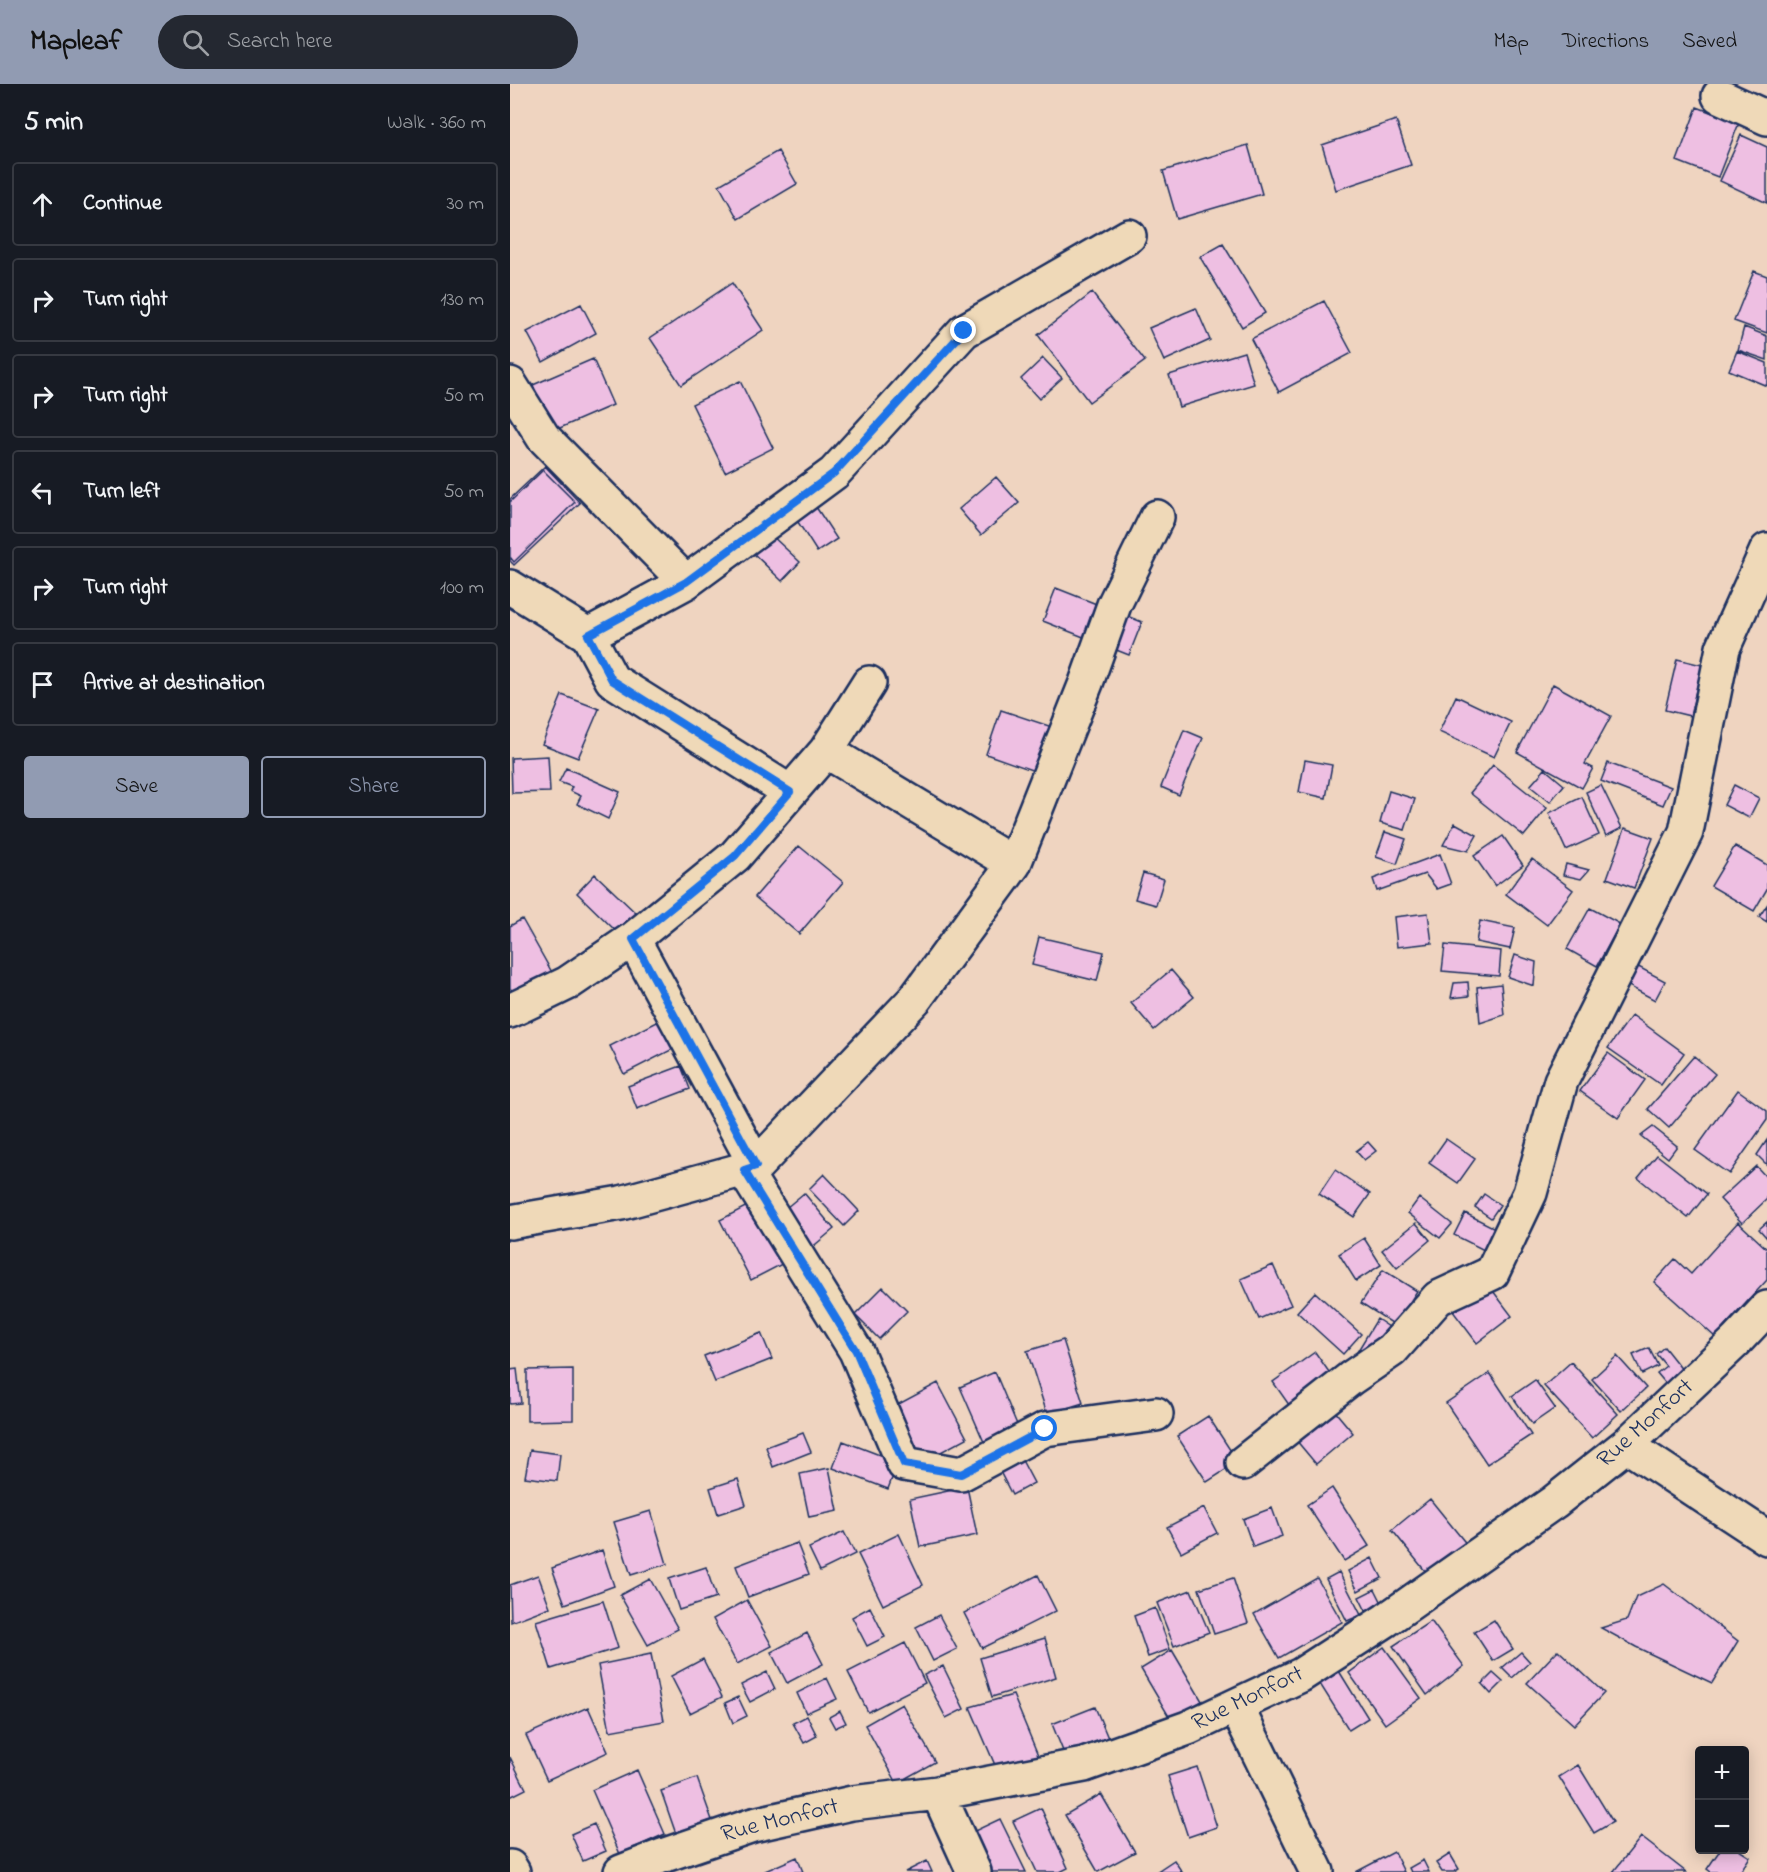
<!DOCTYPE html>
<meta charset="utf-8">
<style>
body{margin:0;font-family:"Indie Flower",sans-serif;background:#242831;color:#f1f3f6}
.controls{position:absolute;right:18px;bottom:18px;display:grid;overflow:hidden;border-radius:6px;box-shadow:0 3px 15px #0003}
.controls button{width:54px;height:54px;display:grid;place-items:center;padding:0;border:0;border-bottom:2px solid #363941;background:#171b24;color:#f1f3f6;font:30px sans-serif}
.stop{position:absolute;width:18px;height:18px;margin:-14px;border:4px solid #1a73e8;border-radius:50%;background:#fff}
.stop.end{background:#1a73e8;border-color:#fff;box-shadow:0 2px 6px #0008}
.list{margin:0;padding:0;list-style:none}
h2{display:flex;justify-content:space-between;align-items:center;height:78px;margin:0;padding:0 24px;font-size:26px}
h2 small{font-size:20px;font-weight:400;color:#9ea1a6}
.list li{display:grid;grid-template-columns:39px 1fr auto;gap:18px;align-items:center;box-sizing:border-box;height:84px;margin:0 12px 12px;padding:0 12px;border:2px solid #363941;border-radius:6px}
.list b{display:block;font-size:22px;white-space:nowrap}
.list em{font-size:20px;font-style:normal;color:#9ea1a6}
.actions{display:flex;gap:12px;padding:18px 24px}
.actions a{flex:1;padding:14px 0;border:2px solid #919bb2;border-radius:6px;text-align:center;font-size:21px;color:#919bb2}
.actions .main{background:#919bb2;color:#111}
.icon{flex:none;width:33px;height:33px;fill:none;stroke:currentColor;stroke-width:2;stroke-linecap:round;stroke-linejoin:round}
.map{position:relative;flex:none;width:1257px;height:1788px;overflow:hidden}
header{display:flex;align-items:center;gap:36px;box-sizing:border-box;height:84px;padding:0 30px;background:#919bb2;color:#111}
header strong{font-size:28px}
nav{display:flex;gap:33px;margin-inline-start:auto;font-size:21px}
.search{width:420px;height:54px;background:#242831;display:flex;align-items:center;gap:15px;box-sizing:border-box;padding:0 21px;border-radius:33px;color:#9ea1a6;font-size:22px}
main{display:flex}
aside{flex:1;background:#171b24}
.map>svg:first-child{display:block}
</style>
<header>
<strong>Mapleaf</strong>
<div class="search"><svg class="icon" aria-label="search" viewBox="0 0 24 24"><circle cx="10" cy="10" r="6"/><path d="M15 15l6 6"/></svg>Search here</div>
<nav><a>Map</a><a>Directions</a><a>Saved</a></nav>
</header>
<main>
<aside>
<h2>5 min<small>Walk · 360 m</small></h2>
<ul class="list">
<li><svg class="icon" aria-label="ahead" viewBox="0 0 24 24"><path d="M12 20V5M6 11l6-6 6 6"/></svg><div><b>Continue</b></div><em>30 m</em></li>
<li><svg class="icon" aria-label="right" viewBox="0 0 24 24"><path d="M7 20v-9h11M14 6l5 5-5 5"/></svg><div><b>Turn right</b></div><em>130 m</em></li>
<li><svg class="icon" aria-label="right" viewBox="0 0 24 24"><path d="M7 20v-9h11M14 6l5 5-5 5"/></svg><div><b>Turn right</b></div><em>50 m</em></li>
<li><svg class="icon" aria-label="left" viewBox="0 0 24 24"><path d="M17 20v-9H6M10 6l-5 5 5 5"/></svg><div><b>Turn left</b></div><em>50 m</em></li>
<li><svg class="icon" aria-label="right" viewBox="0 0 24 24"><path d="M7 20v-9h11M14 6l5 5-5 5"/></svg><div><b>Turn right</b></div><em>100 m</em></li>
<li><svg class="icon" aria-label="arrive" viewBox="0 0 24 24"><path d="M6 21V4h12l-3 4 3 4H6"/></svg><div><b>Arrive at destination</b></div></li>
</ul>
<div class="actions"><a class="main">Save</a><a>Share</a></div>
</aside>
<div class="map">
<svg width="1257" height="1788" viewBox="0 0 1257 1788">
<rect width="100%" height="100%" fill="#efd4c0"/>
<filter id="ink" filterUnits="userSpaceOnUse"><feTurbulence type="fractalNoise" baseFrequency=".0167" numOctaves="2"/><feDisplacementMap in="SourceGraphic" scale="12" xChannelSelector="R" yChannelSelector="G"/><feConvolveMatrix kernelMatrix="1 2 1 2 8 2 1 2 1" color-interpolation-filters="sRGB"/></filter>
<g filter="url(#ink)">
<!-- building -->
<path fill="#eebfe2" stroke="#1b2f5e" stroke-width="1.5" d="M 1187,23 L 1229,39 L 1208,93 L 1167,77 Z
M 886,36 L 901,81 L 826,106 L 812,61 Z
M 1231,51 L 1257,63 L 1257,119 L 1210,97 Z
M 738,61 L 752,110 L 667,135 L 653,87 Z
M 268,67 L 287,100 L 228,135 L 209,101 Z
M 713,160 L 755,229 L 732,243 L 690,173 Z
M 1244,187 L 1257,192 L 1257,249 L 1224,237 Z
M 222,199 L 253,246 L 171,301 L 140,254 Z
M 582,209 L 635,277 L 579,318 L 528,251 Z
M 814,217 L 842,269 L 769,308 L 741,255 Z
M 71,220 L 86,249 L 33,278 L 17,248 Z
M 686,224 L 700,256 L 654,277 L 639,244 Z
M 1234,243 L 1257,252 L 1257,276 L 1228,266 Z
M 1227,267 L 1257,279 L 1257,302 L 1219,286 Z
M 734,268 L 744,300 L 669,323 L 659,291 Z
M 533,274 L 552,294 L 529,315 L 511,295 Z
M 83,275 L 103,321 L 43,347 L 23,301 Z
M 230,297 L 263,364 L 215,388 L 182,320 Z
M 35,382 L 70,419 L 4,481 L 0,477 L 0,415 Z
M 33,386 L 65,418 L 4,478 L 0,473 L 0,418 Z
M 486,393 L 509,419 L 471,451 L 449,425 Z
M 306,423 L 327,455 L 307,468 L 286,435 Z
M 260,450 L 290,478 L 272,497 L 242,468 Z
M 546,504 L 632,538 L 619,571 L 533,537 Z
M 1167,575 L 1192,581 L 1180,632 L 1155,626 Z
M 1043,600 L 1101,632 L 1075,680 L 1083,684 L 1072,704 L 1007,668 Z
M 52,611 L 89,625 L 68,674 L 32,660 Z
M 946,612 L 1001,638 L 984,673 L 929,648 Z
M 491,626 L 548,645 L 533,690 L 476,670 Z
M 674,646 L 693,654 L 669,711 L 651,703 Z
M 38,672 L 40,708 L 2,709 L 1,674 Z
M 795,676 L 822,681 L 816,714 L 789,708 Z
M 1098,679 L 1161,703 L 1153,721 L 1091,697 Z
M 983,681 L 1037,724 L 1014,752 L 960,709 Z
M 56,684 L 110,708 L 98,735 L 67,720 L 71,712 L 60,707 L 62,703 L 49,698 Z
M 1035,685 L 1054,701 L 1040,718 L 1020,702 Z
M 1091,701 L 1112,744 L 1096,752 L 1076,708 Z
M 1224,701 L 1249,714 L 1239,734 L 1214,721 Z
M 879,707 L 905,715 L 895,746 L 870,739 Z
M 1072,713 L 1089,751 L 1056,766 L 1039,729 Z
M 945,739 L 967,751 L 958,767 L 933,761 Z
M 1115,744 L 1143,754 L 1124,804 L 1097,794 Z
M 875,748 L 896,755 L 887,780 L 866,773 Z
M 993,752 L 1013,781 L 985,802 L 964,772 Z
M 289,762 L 333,798 L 289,850 L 245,813 Z
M 1225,762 L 1257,781 L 1257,805 L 1244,827 L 1201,802 Z
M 930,770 L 941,800 L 927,805 L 915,790 L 867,807 L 863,795 Z
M 1022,775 L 1063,806 L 1037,841 L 996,810 Z
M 1056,780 L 1079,786 L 1071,795 L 1053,791 Z
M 633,789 L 654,795 L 646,821 L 625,815 Z
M 85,790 L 129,832 L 111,852 L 67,809 Z
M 1257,821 L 1257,838 L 1249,833 Z
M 1080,824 L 1110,840 L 1087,882 L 1057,865 Z
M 918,829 L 922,859 L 887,863 L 884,833 Z
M 12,835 L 44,892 L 6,914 L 0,904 L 0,842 Z
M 970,837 L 1005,844 L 1000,865 L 966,858 Z
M 529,853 L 594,868 L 587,897 L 522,881 Z
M 935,861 L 991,867 L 989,892 L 932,887 Z
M 1104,870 L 1155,897 L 1145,916 L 1094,889 Z
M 1005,871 L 1026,878 L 1024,902 L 998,893 Z
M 661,886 L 684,913 L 644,946 L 621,919 Z
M 958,898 L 959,912 L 941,914 L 944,899 Z
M 991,900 L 994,931 L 970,939 L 967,903 Z
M 1122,931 L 1174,969 L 1151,1001 L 1098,964 Z
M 153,935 L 167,963 L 114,990 L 100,962 Z
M 1098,969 L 1135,996 L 1108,1034 L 1070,1007 Z
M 1184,972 L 1205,990 L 1159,1044 L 1138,1025 Z
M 171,982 L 180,1005 L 127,1025 L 118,1002 Z
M 1228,1006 L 1257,1027 L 1257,1036 L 1219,1090 L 1185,1066 Z
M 1143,1043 L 1167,1062 L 1158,1074 L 1131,1052 Z
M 936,1055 L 965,1075 L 948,1099 L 919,1079 Z
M 1257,1056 L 1257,1081 L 1247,1071 Z
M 858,1058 L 866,1067 L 854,1076 L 846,1067 Z
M 1147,1071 L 1197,1110 L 1178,1134 L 1128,1094 Z
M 1246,1082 L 1257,1094 L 1257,1115 L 1232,1139 L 1210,1115 Z
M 825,1086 L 860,1110 L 844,1133 L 809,1110 Z
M 314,1090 L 349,1127 L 334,1142 L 299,1105 Z
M 294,1109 L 324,1145 L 300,1165 L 270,1129 Z
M 974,1110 L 990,1121 L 981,1134 L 965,1123 Z
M 909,1114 L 942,1140 L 930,1154 L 898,1129 Z
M 245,1118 L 276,1178 L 241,1196 L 210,1136 Z
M 955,1129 L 987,1145 L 976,1167 L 944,1151 Z
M 1228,1138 L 1257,1165 L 1257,1196 L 1205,1253 L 1144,1198 L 1165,1175 L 1181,1190 Z
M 1257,1138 L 1257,1154 L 1249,1145 Z
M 906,1139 L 920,1156 L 887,1184 L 872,1166 Z
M 854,1154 L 871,1181 L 846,1197 L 829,1170 Z
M 763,1181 L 781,1221 L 749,1235 L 731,1195 Z
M 873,1186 L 907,1207 L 885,1241 L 851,1219 Z
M 977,1199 L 1002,1232 L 967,1259 L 942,1226 Z
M 373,1203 L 397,1227 L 369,1255 L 345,1231 Z
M 805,1208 L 851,1250 L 833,1270 L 787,1228 Z
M 867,1235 L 885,1247 L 865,1279 L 847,1268 Z
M 251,1249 L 262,1275 L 205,1298 L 194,1272 Z
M 553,1256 L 573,1319 L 537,1330 L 517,1267 Z
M 1154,1263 L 1173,1287 L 1157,1301 L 1147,1289 L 1156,1282 L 1146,1270 Z
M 1139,1264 L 1148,1282 L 1132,1290 L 1123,1271 Z
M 805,1268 L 826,1298 L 784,1328 L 763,1298 Z
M 1107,1272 L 1136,1304 L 1111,1327 L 1082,1295 Z
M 1061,1278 L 1108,1330 L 1082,1354 L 1034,1302 Z
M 7,1285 L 11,1319 L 0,1320 L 0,1286 Z
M 63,1285 L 63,1336 L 17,1337 L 17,1286 Z
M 485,1288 L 508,1343 L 474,1358 L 450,1303 Z
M 980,1289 L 1021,1351 L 977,1380 L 936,1319 Z
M 1025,1296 L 1045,1324 L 1022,1340 L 1002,1312 Z
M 428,1299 L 457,1354 L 414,1377 L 385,1322 Z
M 818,1319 L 843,1349 L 806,1380 L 781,1350 Z
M 698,1332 L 728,1378 L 697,1398 L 667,1352 Z
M 293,1349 L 301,1368 L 263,1383 L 256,1363 Z
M 333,1357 L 388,1378 L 378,1405 L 323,1384 Z
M 506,1365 L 524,1399 L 502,1411 L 484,1376 Z
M 20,1366 L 50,1370 L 47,1397 L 15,1393 Z
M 319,1384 L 328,1427 L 299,1433 L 290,1390 Z
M 228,1395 L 236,1421 L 208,1430 L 200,1404 Z
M 457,1403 L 467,1451 L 410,1463 L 400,1415 Z
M 822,1404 L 859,1462 L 834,1477 L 797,1421 Z
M 920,1415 L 958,1462 L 920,1493 L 882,1446 Z
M 694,1424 L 707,1449 L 671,1468 L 657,1443 Z
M 762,1424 L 772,1452 L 743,1463 L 733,1435 Z
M 141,1427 L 157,1480 L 121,1491 L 104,1438 Z
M 334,1448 L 345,1470 L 310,1487 L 299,1464 Z
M 389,1450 L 413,1501 L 373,1521 L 348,1470 Z
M 287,1459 L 299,1490 L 238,1513 L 226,1482 Z
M 92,1466 L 104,1502 L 55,1520 L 42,1484 Z
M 862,1474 L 872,1494 L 848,1507 L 838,1487 Z
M 196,1483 L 206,1514 L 169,1526 L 159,1495 Z
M 829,1488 L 851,1531 L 837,1537 L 816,1495 Z
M 28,1491 L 40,1523 L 1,1538 L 0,1501 Z
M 528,1491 L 546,1527 L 472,1564 L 454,1529 Z
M 723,1494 L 738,1539 L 704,1550 L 689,1505 Z
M 807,1494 L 832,1538 L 769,1574 L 744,1530 Z
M 140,1495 L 168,1545 L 138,1561 L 110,1511 Z
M 1154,1500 L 1228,1557 L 1202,1599 L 1126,1563 L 1091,1544 L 1117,1536 L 1126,1513 Z
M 865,1505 L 873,1521 L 857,1529 L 849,1513 Z
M 681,1506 L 699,1548 L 664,1562 L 647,1519 Z
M 237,1516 L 262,1562 L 227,1580 L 203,1535 Z
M 93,1517 L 108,1564 L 41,1585 L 26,1537 Z
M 360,1523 L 375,1553 L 357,1562 L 342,1533 Z
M 645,1524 L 660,1565 L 638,1573 L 624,1532 Z
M 429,1531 L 447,1565 L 423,1577 L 406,1543 Z
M 984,1536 L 1003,1565 L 983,1577 L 964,1548 Z
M 921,1537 L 954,1582 L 917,1611 L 883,1562 Z
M 297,1549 L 313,1580 L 277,1599 L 261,1568 Z
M 535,1554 L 546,1593 L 482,1613 L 470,1574 Z
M 395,1559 L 415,1599 L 358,1628 L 338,1588 Z
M 874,1563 L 911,1614 L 875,1640 L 839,1589 Z
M 662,1566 L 692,1617 L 661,1636 L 631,1585 Z
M 1048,1566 L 1094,1609 L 1064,1641 L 1017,1599 Z
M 1011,1568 L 1020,1578 L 1002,1594 L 992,1584 Z
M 141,1570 L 154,1637 L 100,1647 L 88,1581 Z
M 193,1575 L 212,1613 L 180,1629 L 161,1592 Z
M 433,1582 L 454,1625 L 436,1634 L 414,1591 Z
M 829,1587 L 858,1634 L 839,1646 L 810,1600 Z
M 257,1588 L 265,1605 L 240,1618 L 231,1601 Z
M 983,1589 L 993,1598 L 981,1610 L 972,1600 Z
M 317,1594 L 327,1615 L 296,1629 L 287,1609 Z
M 503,1611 L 528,1671 L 488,1688 L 460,1623 Z
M 228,1613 L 237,1632 L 223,1639 L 215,1619 Z
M 392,1620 L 425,1678 L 387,1699 L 355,1641 Z
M 78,1623 L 98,1668 L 37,1696 L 16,1651 Z
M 585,1623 L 598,1654 L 555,1672 L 542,1640 Z
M 330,1627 L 336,1639 L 325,1644 L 319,1633 Z
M 297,1632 L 307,1652 L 294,1659 L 283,1639 Z
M 0,1673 L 16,1705 L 0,1713 Z
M 1068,1681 L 1103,1738 L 1084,1749 L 1049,1693 Z
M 687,1683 L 707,1743 L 678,1753 L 658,1692 Z
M 127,1686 L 155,1750 L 110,1770 L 82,1706 Z
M 187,1694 L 202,1736 L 166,1750 L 151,1707 Z
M 591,1710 L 625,1768 L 588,1788 L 555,1731 Z
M 531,1724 L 558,1784 L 550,1788 L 527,1788 L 503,1737 Z
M 490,1735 L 516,1788 L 474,1788 L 456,1751 Z
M 84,1740 L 96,1767 L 73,1777 L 61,1750 Z
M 1131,1753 L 1176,1788 L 1103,1788 Z
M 1210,1766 L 1229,1766 L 1240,1773 L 1230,1788 L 1201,1788 L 1197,1785 Z
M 884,1768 L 894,1788 L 846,1788 Z
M 940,1770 L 949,1785 L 944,1788 L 932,1788 L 926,1779 Z
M 287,1773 L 293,1788 L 255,1788 L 255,1787 Z
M 664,1776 L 672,1788 L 646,1788 Z
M 913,1776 L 919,1788 L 901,1788 L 899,1784 Z
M 417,1777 L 422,1788 L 395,1788 Z"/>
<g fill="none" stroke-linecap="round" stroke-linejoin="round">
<defs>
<path id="minor" d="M 1209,12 L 1257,34
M 0,300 L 33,353 L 176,498
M 0,503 L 78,551 L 102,596 L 280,708
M 78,551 L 176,498 L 324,389 L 454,247 L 619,152
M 316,667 L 504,780
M 0,927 L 58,899 L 123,855
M 246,1082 L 123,855 L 225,772 L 316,667 L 359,599
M 234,1086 L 346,1267 L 394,1380 L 451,1390 L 535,1345 L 646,1330
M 0,1138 L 111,1119 L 246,1082 L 405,915 L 504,780 L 576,599 L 604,521 L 647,433
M 1116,1361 L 1257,1454
M 733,1379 L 841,1294 L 882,1266 L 928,1214 L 982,1189 L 1020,1109 L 1051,997 L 1176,748 L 1213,564 L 1257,466
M 726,1622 L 807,1788
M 428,1709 L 464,1788
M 0,1783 L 3,1788
M 111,1788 L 152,1772 L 243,1741 L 342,1719 L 428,1709 L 574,1681 L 678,1644 L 791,1591 L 876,1536 L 1044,1418 L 1116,1361 L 1226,1257 L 1257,1224"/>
</defs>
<!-- minor casing -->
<use href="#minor" stroke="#1b2f5e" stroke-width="38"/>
<!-- minor -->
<use href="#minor" stroke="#efd9b8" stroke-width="33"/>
</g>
</g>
<g fill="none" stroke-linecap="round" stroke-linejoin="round" filter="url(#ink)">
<!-- route -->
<path stroke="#1a73e8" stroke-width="8" d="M 454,247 L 324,389 L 176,498 L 78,551 L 102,596 L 280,708 L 225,772 L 123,855 L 246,1082 L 234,1086 L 346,1267 L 394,1380 L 451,1390 L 535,1345"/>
</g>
<g text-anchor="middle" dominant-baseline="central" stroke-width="5" stroke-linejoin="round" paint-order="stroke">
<!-- street labels -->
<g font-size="24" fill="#1b2f5e" stroke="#efd9b8">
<text transform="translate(1136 1340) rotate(-42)">Rue Monfort</text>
<text transform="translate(738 1615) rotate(-26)">Rue Monfort</text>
<text transform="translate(270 1737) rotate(-14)">Rue Monfort</text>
</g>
</g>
</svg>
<div class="controls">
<button>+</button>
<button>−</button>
</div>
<div class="stop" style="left:535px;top:1345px"></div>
<div class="stop end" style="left:454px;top:247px"></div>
</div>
</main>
